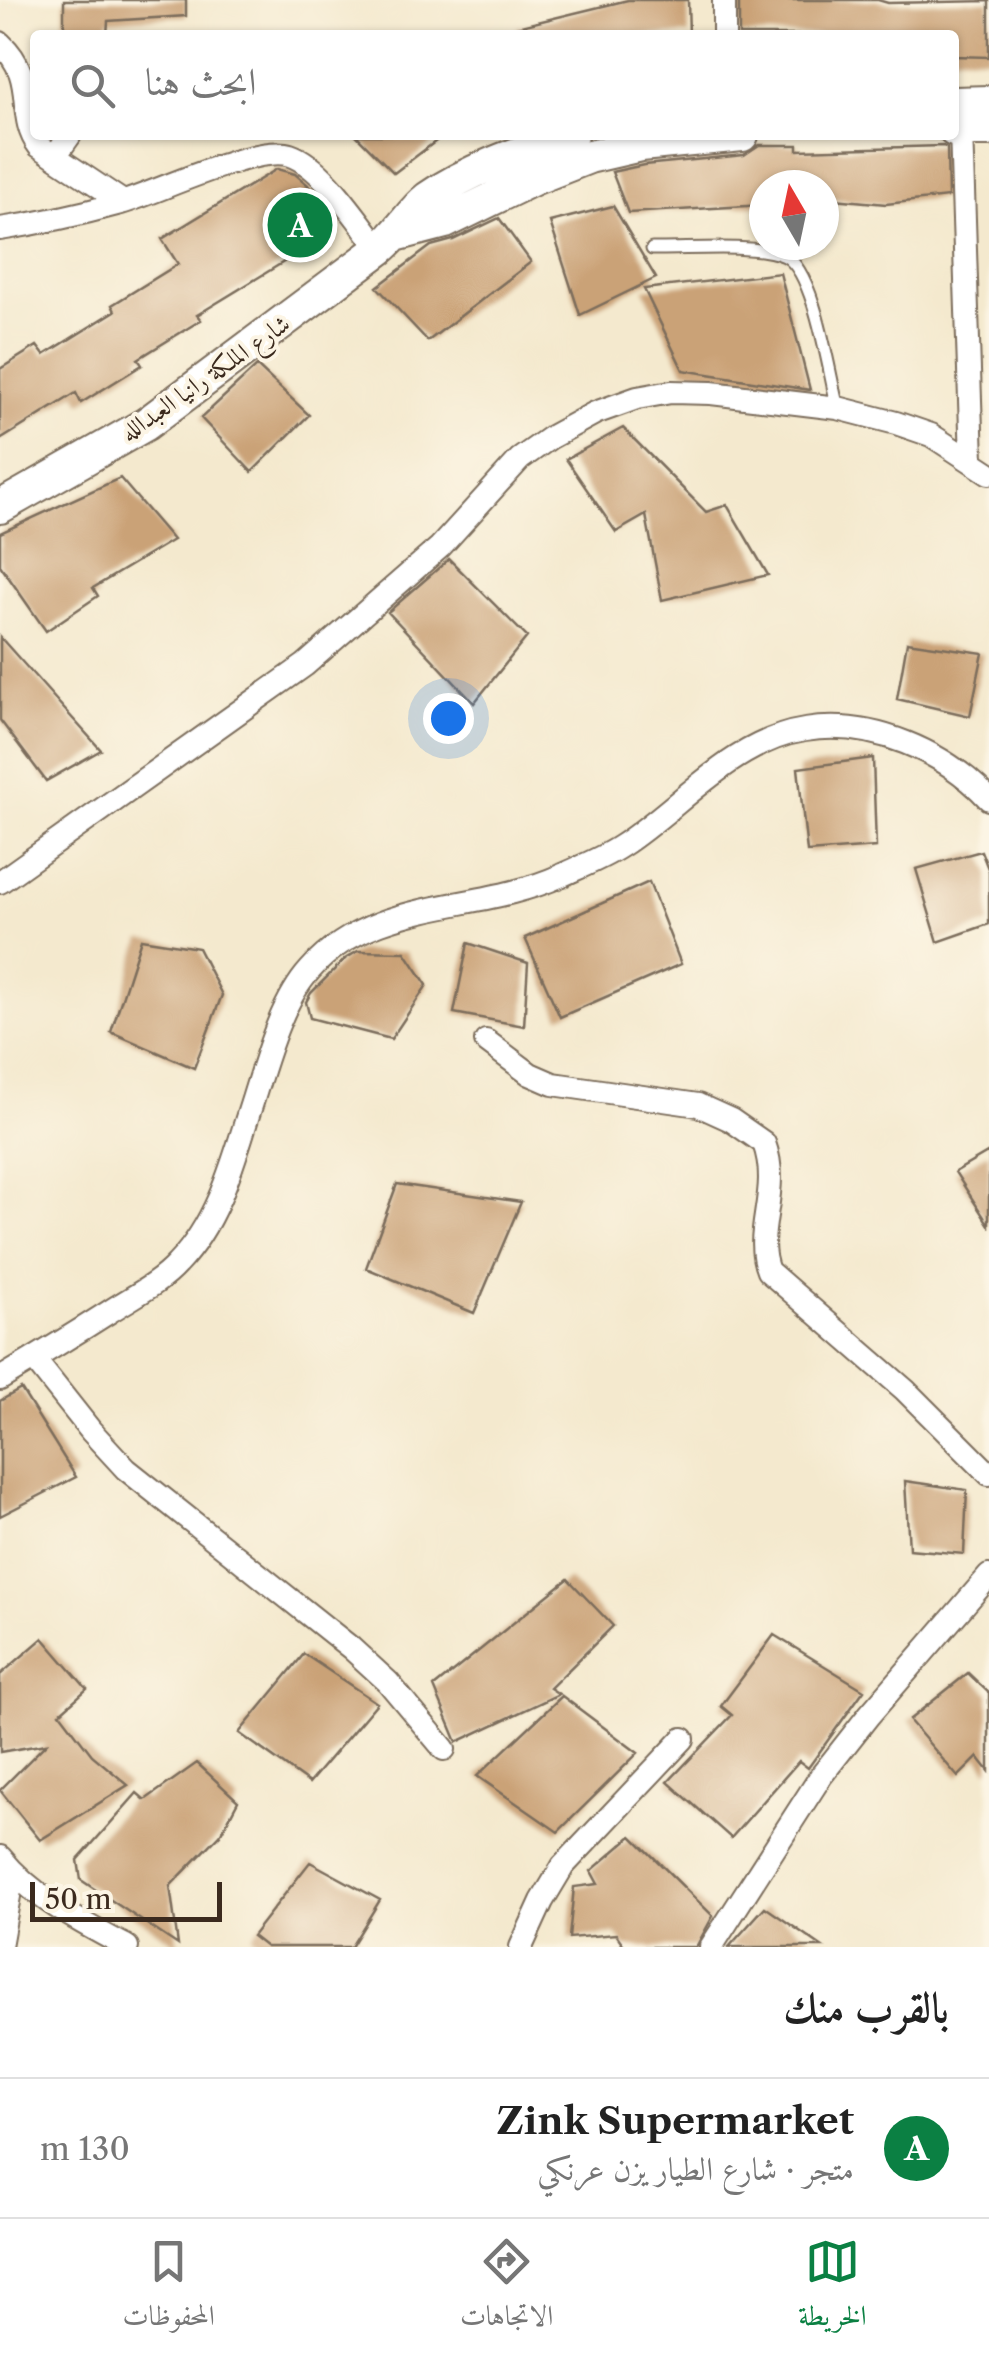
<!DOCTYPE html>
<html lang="ar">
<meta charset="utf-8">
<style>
body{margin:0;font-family:"Libre Caslon Text",Amiri,serif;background:#f6f6f6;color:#222;direction:rtl}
.compass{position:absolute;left:749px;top:170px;width:90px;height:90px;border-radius:50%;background:#fff;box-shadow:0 2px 8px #0004;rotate:351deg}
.scale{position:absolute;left:30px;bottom:25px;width:192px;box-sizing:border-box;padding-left:10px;border:5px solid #3b2a1e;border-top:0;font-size:28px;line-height:35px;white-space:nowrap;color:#3b2a1e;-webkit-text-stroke:8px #fcf5e5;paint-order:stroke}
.you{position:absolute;left:448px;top:718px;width:35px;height:35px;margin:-25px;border:8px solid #fff;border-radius:50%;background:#1a73e8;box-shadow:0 0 0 15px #1a73e833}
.badge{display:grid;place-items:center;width:65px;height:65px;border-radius:50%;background:#0b8043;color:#fff;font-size:32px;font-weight:700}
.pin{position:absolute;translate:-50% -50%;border:5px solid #fff;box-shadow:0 2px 10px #0006}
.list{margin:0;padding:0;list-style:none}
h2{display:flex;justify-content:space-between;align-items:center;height:130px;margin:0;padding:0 40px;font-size:42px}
h2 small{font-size:32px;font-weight:400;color:#767676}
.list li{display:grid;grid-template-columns:65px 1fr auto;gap:30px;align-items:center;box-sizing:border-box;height:140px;padding:0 40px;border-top:2px solid #e0e0e0}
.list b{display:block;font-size:38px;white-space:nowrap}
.list p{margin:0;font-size:32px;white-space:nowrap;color:#767676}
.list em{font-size:32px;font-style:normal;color:#767676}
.icon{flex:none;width:55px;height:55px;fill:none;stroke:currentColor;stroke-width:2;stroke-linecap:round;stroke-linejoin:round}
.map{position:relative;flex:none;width:989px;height:1947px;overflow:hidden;direction:ltr}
.search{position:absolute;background:#fff;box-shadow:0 2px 8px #0004;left:30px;right:30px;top:30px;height:110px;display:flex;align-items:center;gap:25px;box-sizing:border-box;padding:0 35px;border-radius:10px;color:#767676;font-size:38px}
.sheet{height:270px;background:#fff}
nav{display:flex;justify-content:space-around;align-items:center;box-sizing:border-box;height:140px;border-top:2px solid #e0e0e0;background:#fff;font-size:28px;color:#767676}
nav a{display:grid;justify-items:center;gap:5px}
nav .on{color:#0b8043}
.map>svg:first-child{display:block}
</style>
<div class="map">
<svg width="989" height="1947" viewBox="0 0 989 1947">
<rect width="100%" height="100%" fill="#fcf5e5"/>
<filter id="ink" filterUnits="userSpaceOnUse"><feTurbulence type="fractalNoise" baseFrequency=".01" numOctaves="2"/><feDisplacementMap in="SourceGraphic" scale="20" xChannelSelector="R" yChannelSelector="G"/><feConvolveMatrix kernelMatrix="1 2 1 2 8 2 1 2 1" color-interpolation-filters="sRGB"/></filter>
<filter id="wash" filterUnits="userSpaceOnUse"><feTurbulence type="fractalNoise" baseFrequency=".0048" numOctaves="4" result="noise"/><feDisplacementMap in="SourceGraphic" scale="40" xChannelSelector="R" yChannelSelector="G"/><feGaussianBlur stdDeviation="2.25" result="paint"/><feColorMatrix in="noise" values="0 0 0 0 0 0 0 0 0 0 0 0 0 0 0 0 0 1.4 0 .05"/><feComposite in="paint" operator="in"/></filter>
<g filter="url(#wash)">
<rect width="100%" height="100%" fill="#f4e9ce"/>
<g id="blocks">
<!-- building -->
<path fill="#caa277" d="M 64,0 L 186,0 L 186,16 L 108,21 L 107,35 L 64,35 Z
M 628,0 L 688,0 L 689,35 L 518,35 L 517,27 Z
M 739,0 L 878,0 L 888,3 L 989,1 L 989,57 L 954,56 L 954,35 L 739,35 Z
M 356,135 L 444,135 L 394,173 Z
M 759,145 L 798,145 L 798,150 L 943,146 L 947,148 L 948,197 L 886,204 L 824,198 L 824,185 L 764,185 L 764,205 L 628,213 L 612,172 L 644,165 L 744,155 Z
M 277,169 L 295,174 L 308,185 L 336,230 L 197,315 L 201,320 L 138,359 L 142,365 L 81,403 L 76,393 L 0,440 L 0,369 L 37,346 L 44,355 L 115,311 L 112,305 L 178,264 L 162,239 Z
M 613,206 L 656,278 L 580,315 L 550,222 Z
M 499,218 L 531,262 L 428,341 L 377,287 L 431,246 L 453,240 Z
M 780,273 L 810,390 L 683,370 L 644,289 Z
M 257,366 L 309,415 L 252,472 L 201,418 Z
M 623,428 L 706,512 L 727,505 L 768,575 L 662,600 L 646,515 L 616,532 L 566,459 Z
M 120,478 L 173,540 L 93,588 L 98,596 L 46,631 L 0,565 L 0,533 Z
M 449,559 L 527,637 L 474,703 L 388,612 Z
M 0,637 L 65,710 L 101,750 L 46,781 L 0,720 Z
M 907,642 L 983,653 L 970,716 L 897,699 Z
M 873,758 L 876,847 L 807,852 L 798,768 Z
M 981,851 L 989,871 L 989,924 L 938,942 L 916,869 Z
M 649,882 L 681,964 L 560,1017 L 525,938 Z
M 141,939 L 198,948 L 222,995 L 194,1068 L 111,1032 Z
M 468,943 L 528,963 L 524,1026 L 454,1013 Z
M 358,951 L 405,952 L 427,985 L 391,1039 L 310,1018 L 306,1002 L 311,993 L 345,959 Z
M 989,1152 L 989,1225 L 955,1172 Z
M 397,1184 L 521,1202 L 474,1313 L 366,1268 Z
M 21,1389 L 76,1477 L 0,1516 L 0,1401 Z
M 905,1481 L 967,1490 L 964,1554 L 909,1549 Z
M 568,1579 L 613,1626 L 550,1688 L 559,1694 L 457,1742 L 434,1687 Z
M 774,1635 L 864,1690 L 808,1768 L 799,1761 L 731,1838 L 668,1782 L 732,1715 L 721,1706 Z
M 43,1638 L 87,1689 L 60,1713 L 92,1755 L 128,1785 L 40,1840 L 0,1790 L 46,1744 L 0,1752 L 0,1675 Z
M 304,1654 L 377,1703 L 309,1783 L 239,1733 Z
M 968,1673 L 989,1693 L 989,1771 L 978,1757 L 958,1777 L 909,1720 Z
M 562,1696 L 638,1753 L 558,1832 L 477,1776 Z
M 197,1763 L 238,1801 L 220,1835 L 170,1886 L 178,1945 L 81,1880 L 78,1860 L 137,1793 L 145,1800 Z
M 632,1836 L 713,1916 L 696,1947 L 625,1947 L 616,1934 L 569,1938 L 574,1887 L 598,1884 L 591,1871 Z
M 310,1862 L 380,1900 L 351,1947 L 266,1947 L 252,1936 Z
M 765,1907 L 823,1947 L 729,1947 Z"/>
</g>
</g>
<g filter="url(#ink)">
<use href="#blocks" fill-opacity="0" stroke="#7c6d5c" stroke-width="2.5"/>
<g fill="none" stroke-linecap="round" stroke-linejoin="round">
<defs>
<path id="service" d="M 652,249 C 685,250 757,243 785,256 C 815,271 829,375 838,408"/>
<path id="minor" d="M 724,0 L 724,35
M 0,43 C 39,79 15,114 39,146 L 123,202
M 961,130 L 972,460
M 55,156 L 70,135
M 0,229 C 41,223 81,214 121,203 C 158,192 257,144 290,155 C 323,166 359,223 380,249
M 0,882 L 305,665 L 440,547 L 520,459 L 551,437 L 595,413 L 637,398 L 671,392 L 711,393 L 838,408 L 896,423 L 931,435 L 989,473
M 486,1041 L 530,1074 L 553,1084 L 698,1105 L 731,1120 L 764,1143 C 782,1192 752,1231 768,1271 L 905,1390 L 989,1474
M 34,1359 L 91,1431 L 126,1469 L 351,1648 L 388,1682 L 444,1749
M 0,1379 C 37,1357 73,1335 109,1312 C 132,1297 159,1284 177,1264 C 216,1224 232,1167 248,1115 C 263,1070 278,1005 310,970 C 374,897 478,913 560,876 C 580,867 603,858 621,846 C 680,808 732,741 805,730 C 871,719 944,751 989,799
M 0,1857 C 33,1898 82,1923 127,1947
M 0,1946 L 13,1874
M 521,1947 L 542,1901 L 563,1866 L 683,1739
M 711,1947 L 821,1776 L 869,1715 L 989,1576"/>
<path id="secondary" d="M 954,103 L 989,102
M 954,130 L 989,130
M 399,234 L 445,222 L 533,179 L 589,157 L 641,145 L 742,135
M 0,507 L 146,424 L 380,249 C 399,234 411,211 428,198 C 469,169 524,151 571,135"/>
</defs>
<!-- service casing -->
<use href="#service" stroke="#7c6d5c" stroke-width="15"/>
<!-- minor casing -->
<use href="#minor" stroke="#7c6d5c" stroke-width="26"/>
<!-- secondary casing -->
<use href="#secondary" stroke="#7c6d5c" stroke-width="36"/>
<!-- service -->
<use href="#service" stroke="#fff" stroke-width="11"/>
<!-- minor -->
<use href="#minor" stroke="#fff" stroke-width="22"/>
<!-- secondary -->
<use href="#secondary" stroke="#fff" stroke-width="32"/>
</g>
</g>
<g text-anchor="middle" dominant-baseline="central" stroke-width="8" stroke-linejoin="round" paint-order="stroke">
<!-- street labels -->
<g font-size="25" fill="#3b2a1e" stroke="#fcf5e5">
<text transform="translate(205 378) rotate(-35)">شارع الملكة رانيا العبدالله</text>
</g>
</g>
</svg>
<svg class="compass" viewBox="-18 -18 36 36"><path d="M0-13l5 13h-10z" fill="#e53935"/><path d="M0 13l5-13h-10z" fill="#767676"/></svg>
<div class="scale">50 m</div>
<div class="you"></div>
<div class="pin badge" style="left:300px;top:225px">A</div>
<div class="search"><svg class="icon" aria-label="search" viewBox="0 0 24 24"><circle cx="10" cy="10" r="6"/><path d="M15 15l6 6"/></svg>ابحث هنا</div>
</div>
<section class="sheet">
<h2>بالقرب منك<small></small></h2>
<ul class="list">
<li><span class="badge">A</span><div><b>Zink Supermarket</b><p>متجر · شارع الطيار يزن عرنكي</p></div><em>130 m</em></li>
</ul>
</section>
<nav>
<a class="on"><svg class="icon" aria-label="map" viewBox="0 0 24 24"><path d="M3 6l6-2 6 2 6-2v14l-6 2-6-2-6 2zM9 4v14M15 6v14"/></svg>الخريطة</a>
<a><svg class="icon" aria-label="directions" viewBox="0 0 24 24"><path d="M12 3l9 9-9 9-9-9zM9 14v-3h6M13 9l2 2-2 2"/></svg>الاتجاهات</a>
<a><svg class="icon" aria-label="saved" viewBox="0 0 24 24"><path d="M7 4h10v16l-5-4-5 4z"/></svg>المحفوظات</a>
</nav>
